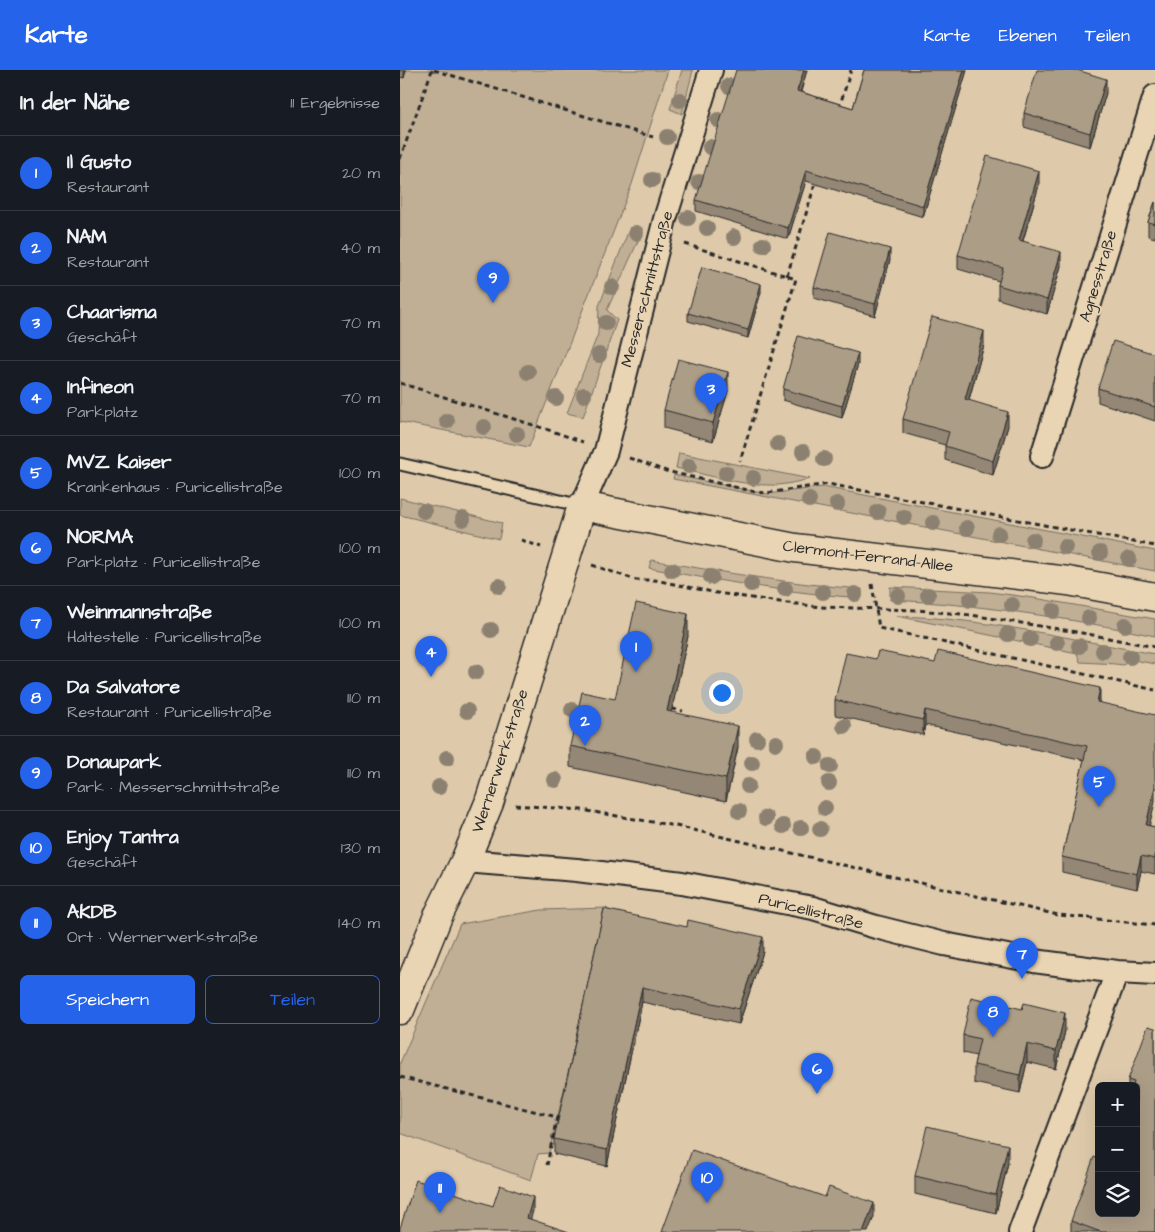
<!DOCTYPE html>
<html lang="de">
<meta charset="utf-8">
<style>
body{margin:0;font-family:"Architects Daughter",sans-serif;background:#242831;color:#f1f3f6}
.controls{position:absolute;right:15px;bottom:15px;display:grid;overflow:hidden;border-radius:8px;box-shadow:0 5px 20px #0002}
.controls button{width:45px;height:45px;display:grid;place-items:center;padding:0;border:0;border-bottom:1px solid #363941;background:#171b24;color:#f1f3f6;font:25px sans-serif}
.you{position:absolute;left:321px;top:622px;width:18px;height:18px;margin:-12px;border:4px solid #fff;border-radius:50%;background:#1a73e8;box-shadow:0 0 0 8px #1a73e833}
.badge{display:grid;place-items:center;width:32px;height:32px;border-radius:50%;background:#2563eb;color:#fff;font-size:16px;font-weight:700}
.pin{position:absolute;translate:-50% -41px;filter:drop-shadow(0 1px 2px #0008)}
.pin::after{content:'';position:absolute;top:26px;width:18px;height:15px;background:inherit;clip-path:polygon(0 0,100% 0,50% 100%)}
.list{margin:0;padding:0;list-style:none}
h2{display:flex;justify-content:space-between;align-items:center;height:65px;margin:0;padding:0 20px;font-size:21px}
h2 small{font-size:16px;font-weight:400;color:#9ea1a6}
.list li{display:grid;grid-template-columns:32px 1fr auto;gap:15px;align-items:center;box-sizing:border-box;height:75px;padding:0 20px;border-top:1px solid #363941}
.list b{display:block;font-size:19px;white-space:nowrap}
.list p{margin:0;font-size:16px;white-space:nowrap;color:#9ea1a6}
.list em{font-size:16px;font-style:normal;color:#9ea1a6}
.actions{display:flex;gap:10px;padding:15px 20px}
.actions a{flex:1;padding:11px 0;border:1px solid #2563eb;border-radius:8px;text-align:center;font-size:18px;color:#2563eb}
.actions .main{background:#2563eb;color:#fff}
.icon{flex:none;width:28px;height:28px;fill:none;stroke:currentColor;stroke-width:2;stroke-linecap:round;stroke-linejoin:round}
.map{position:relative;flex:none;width:755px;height:1162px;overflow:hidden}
header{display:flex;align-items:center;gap:30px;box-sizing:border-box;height:70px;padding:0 25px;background:#2563eb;color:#fff}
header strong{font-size:24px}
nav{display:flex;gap:28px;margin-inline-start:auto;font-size:18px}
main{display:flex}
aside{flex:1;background:#171b24}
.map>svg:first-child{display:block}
</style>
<header>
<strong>Karte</strong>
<nav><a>Karte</a><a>Ebenen</a><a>Teilen</a></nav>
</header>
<main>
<aside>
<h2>In der Nähe<small>11 Ergebnisse</small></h2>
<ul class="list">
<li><span class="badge">1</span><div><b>Il Gusto</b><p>Restaurant</p></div><em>20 m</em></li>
<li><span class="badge">2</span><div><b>NAM</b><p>Restaurant</p></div><em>40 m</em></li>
<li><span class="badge">3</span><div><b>Chaarisma</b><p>Geschäft</p></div><em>70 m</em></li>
<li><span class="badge">4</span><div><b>Infineon</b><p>Parkplatz</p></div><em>70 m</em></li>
<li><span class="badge">5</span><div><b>MVZ Kaiser</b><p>Krankenhaus · Puricellistraße</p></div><em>100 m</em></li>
<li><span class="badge">6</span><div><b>NORMA</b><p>Parkplatz · Puricellistraße</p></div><em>100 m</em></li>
<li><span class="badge">7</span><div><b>Weinmannstraße</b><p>Haltestelle · Puricellistraße</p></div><em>100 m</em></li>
<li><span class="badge">8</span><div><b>Da Salvatore</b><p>Restaurant · Puricellistraße</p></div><em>110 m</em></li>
<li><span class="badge">9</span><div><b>Donaupark</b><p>Park · Messerschmittstraße</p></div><em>110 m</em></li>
<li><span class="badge">10</span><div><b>Enjoy Tantra</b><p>Geschäft</p></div><em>130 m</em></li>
<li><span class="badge">11</span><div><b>AKDB</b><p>Ort · Wernerwerkstraße</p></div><em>140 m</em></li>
</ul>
<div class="actions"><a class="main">Speichern</a><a>Teilen</a></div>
</aside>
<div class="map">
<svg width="755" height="1162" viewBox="0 0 755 1162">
<rect width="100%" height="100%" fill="#decaab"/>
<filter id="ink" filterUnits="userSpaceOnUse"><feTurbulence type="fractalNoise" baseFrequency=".02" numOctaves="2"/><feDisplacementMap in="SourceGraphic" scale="10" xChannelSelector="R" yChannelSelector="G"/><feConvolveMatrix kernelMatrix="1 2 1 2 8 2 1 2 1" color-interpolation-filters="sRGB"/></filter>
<g filter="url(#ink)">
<!-- green -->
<path fill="#c0af95" stroke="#766d60" d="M 0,0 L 268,0 L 232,114 L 129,377 L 0,352 Z
M 282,0 L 293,0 L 282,44 L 270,39 Z
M 230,157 L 242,162 L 207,240 L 217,250 L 183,347 L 167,343 L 198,264 L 199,236 Z
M 279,383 L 410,409 C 396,412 382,416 368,415 C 339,415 305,404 276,398 Z
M 274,405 L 367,424 L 423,417 L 755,481 L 755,501 L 273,409 Z
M 0,428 L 102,453 L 99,469 L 0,445 Z
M 251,490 C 321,502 391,514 462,519 L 462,528 C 390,523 320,511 249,498 Z
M 490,517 L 590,522 L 634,528 L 755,549 L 755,566 C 667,548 579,534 490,530 Z
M 497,546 C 584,548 669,569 755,584 L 755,594 L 728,589 L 724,595 C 709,593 695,593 680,592 L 677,583 Z
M 207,838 L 149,1083 L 138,1084 L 131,1110 L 0,1063 L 0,993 L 60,854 L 141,840 Z"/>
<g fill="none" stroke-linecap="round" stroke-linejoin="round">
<defs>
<path id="lane" d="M 0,394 L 182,436"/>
<path id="street" d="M 642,386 L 755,26
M 182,436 L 206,381 L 265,149 L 311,0
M 65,791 L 177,800 L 282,813 L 413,838 L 476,857 L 544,874 L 634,891 L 717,902 L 755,904
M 620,1162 L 717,902"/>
<path id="secondary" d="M 0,940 L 38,846 L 65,791 L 89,733 L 182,436 L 395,478 L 668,511 L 755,527"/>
</defs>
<!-- lane casing -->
<use href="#lane" stroke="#2b2b2b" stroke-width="15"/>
<!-- street casing -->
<use href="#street" stroke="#2b2b2b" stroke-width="26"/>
<!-- secondary casing -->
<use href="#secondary" stroke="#2b2b2b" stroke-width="31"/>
<!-- path -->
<path stroke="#2b2b2b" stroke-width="3" stroke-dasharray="5 4" stroke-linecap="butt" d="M 34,0 L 253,67
M 439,38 L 451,0
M 0,89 L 32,0
M 285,174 L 396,209 L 340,391
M 387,206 L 416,111
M 0,313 L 152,361 L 183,372
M 229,388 L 266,401 L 356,422 L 366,423 L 428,414 L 755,476
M 121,470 L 141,477
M 192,495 L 236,510 L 255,510 L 317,523 L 372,531 L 421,537 L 517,540 L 571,545 L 677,562 L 755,577
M 472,514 L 479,558 L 755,620
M 272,639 L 283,641
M 115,735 L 182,740 L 276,756 L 658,845 L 755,855
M 0,1007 L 157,1047 L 147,1095"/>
<!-- lane -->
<use href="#lane" stroke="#e9d4b3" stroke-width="11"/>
<!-- street -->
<use href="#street" stroke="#e9d4b3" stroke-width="22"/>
<!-- secondary -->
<use href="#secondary" stroke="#e9d4b3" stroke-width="28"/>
</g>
<!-- trees -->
<g fill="#8c8170">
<circle cx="329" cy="16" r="8"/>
<circle cx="280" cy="30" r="8"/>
<circle cx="318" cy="50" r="8"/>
<circle cx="267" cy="67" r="8"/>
<circle cx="310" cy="77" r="8"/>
<circle cx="252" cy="110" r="8"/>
<circle cx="299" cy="112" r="8"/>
<circle cx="288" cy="148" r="8"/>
<circle cx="307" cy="158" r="8"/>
<circle cx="236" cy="163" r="8"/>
<circle cx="334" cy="167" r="8"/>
<circle cx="363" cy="175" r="8"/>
<circle cx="212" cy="217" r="8"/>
<circle cx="206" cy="253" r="8"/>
<circle cx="199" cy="285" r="8"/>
<circle cx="128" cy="302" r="8"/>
<circle cx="184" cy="325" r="8"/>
<circle cx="156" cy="328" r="8"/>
<circle cx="47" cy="351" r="8"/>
<circle cx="84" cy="357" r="8"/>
<circle cx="117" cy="364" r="8"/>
<circle cx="378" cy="374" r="8"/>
<circle cx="403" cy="382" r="8"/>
<circle cx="424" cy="389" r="8"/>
<circle cx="289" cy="396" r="8"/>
<circle cx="326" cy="403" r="8"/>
<circle cx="353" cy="408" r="8"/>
<circle cx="409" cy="430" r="8"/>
<circle cx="437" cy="434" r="8"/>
<circle cx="24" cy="441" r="8"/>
<circle cx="478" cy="442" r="8"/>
<circle cx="504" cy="447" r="8"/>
<circle cx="63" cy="449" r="8"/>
<circle cx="533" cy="453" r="8"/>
<circle cx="567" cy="458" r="8"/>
<circle cx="599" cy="464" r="8"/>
<circle cx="633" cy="470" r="8"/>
<circle cx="665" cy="477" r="8"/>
<circle cx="700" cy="483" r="8"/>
<circle cx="729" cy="489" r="8"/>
<circle cx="272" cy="500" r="8"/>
<circle cx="311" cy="507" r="8"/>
<circle cx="351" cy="514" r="8"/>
<circle cx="99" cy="516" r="8"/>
<circle cx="385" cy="519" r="8"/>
<circle cx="423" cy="522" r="8"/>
<circle cx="455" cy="524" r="8"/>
<circle cx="528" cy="525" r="8"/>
<circle cx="498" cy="526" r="8"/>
<circle cx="570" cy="530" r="8"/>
<circle cx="612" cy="535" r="8"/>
<circle cx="653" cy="541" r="8"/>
<circle cx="689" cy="548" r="8"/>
<circle cx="725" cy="555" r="8"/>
<circle cx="91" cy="560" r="8"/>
<circle cx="608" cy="564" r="8"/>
<circle cx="630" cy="569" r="8"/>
<circle cx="657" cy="573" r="8"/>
<circle cx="679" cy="576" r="8"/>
<circle cx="703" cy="581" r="8"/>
<circle cx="730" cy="587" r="8"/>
<circle cx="76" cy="602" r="8"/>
<circle cx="172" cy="640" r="8"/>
<circle cx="67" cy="641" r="8"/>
<circle cx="444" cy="656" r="8"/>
<circle cx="357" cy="669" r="8"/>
<circle cx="376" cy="673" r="8"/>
<circle cx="416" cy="687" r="8"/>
<circle cx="47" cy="688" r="8"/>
<circle cx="352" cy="693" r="8"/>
<circle cx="430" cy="696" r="8"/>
<circle cx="155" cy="710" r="8"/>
<circle cx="429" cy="713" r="8"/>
<circle cx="348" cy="716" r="8"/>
<circle cx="39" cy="717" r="8"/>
<circle cx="425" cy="738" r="8"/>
<circle cx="339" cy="741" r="8"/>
<circle cx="366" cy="748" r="8"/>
<circle cx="383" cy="756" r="8"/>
<circle cx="401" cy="758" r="8"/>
<circle cx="420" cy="759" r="8"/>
</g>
<!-- wall -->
<path fill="#948774" stroke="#2b2b2b" d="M 0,0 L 6,0 L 4,8 L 0,7 Z
M 407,0 L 401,22 L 453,38 L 464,0 L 567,0 L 523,147 L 406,111 L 388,169 L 296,141 L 296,130 Z
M 706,23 L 690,77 L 624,57 L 624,43 Z
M 639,115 L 623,171 L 661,196 L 647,244 L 598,229 L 598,215 L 599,211 L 558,199 L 558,185 Z
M 755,132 L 755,168 L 748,166 L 748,152 Z
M 490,190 L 475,246 L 414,228 L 414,217 Z
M 361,222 L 348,268 L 288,251 L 288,243 Z
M 584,275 L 569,330 L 608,356 L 593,405 L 545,390 L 545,375 L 503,363 L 503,349 Z
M 755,284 L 755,351 L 698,332 L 698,318 Z
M 458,294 L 442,348 L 383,330 L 383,319 Z
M 328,321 L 313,371 L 264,358 L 264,340 Z
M 288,566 L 271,642 L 338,677 L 326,731 L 170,697 L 170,676 L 215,629 Z
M 476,589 L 700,633 L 750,756 L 755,757 L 755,804 L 741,801 L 737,819 L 662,802 L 662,787 L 684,690 L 525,655 L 523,665 L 435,645 L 435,630 Z
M 204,839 L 363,882 L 339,954 L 242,932 L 207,1096 L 154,1084 L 154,1069 Z
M 755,958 L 755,1162 L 671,1162 L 671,1151 L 699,1143 L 736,1016 L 728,1016 L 728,1010 Z
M 665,961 L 656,999 L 627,992 L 620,1023 L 574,1013 L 574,995 L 576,986 L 563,983 L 563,965 Z
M 608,1093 L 596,1143 L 515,1124 L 515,1106 Z"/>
<!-- shaded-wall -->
<path fill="#786e5e" stroke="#2b2b2b" d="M 4,0 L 6,0 L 4,8 Z
M 404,0 L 407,0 L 397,33 L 397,21 Z
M 564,0 L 567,0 L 523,147 L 523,136 Z
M 706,9 L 706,23 L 690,77 L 690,63 Z
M 406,100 L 406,111 L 388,169 L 388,158 Z
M 639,101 L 639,115 L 619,184 L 619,170 Z
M 490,179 L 490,190 L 475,246 L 475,234 Z
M 661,182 L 661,196 L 647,244 L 647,230 Z
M 361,214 L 361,222 L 348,268 L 348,260 Z
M 584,261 L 584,275 L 565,343 L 565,329 Z
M 458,283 L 458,294 L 442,348 L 442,336 Z
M 328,302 L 328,321 L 313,371 L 313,353 Z
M 608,342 L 608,356 L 593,405 L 593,391 Z
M 288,544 L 288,566 L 267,662 L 267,641 Z
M 700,618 L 700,633 L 697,647 L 697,632 Z
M 525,640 L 525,655 L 523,665 L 523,650 Z
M 338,656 L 338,677 L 326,731 L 326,709 Z
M 755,717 L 755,732 L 746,770 L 746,755 Z
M 741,786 L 741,801 L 737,819 L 737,804 Z
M 363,867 L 363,882 L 339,954 L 339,939 Z
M 242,917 L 242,932 L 207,1096 L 207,1080 Z
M 665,943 L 665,961 L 656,999 L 656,981 Z
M 627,974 L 627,992 L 620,1023 L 620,1005 Z
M 608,1075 L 608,1093 L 596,1143 L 596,1125 Z
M 133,1127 L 133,1141 L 127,1162 L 127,1148 Z
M 474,1133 L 474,1147 L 468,1162 L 463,1162 Z"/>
<!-- building -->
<path fill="#ac9d87" stroke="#2b2b2b" d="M 336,0 L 404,0 L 397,21 L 453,38 L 464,0 L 564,0 L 523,136 L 406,100 L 388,158 L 296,130 Z
M 637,0 L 677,0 L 706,9 L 690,63 L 624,43 Z
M 587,86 L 639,101 L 619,170 L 661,182 L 647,230 L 598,215 L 603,198 L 558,185 Z
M 755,132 L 755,154 L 748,152 Z
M 430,162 L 490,179 L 475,234 L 414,217 Z
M 302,197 L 361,214 L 348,260 L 288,243 Z
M 532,247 L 584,261 L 565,329 L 608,342 L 593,391 L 545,376 L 549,362 L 503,349 Z
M 398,266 L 458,283 L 442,336 L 383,319 Z
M 713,271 L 755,284 L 755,337 L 698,318 Z
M 278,289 L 328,302 L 313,353 L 264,340 Z
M 236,533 L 288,544 L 267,641 L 338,656 L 326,709 L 170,676 L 182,622 L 215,629 Z
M 478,581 L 535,593 L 538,581 L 700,618 L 697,632 L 755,645 L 755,717 L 746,755 L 755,757 L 755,789 L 741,786 L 737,804 L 662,787 L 687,676 L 525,640 L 523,650 L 435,630 L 446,583 L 476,589 Z
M 204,839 L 287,857 L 288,850 L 363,867 L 339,939 L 242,917 L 207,1080 L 154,1069 Z
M 571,927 L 622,939 L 624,933 L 665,943 L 656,981 L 627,974 L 620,1005 L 574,995 L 580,969 L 563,965 Z
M 748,956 L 755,958 L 755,1162 L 701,1162 L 671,1151 L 694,1087 L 699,1089 L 699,1143 L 736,1143 L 736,1016 L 733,1016 L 734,1012 L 728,1010 Z
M 527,1056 L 608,1075 L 596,1125 L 515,1106 Z
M 292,1080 L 425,1127 L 429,1117 L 474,1133 L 463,1162 L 262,1162 Z
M 16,1110 L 93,1136 L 100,1115 L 133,1127 L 127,1148 L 169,1162 L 0,1162 L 0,1158 Z"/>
</g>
<g text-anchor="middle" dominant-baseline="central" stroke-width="4" stroke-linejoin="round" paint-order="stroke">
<!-- street labels -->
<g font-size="16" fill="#2b2b2b" stroke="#e9d4b3">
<text transform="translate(698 206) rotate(-73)">Agnesstraße</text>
<text transform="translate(247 219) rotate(-75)">Messerschmittstraße</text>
<text transform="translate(468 486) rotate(7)">Clermont-Ferrand-Allee</text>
<text transform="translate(100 691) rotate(-72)">Wernerwerkstraße</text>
<text transform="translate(411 841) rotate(14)">Puricellistraße</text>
</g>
</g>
</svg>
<div class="controls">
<button>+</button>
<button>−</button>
<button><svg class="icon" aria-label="layers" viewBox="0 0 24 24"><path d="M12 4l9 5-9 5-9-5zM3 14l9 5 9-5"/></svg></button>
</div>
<div class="you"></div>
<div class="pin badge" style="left:236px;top:602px">1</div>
<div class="pin badge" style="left:185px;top:676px">2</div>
<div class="pin badge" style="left:311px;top:344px">3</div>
<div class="pin badge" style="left:31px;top:607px">4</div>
<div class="pin badge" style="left:699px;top:737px">5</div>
<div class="pin badge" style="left:417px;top:1024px">6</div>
<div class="pin badge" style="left:622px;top:909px">7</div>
<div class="pin badge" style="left:593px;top:967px">8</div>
<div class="pin badge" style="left:93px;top:233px">9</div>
<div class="pin badge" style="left:307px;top:1133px">10</div>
<div class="pin badge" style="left:40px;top:1143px">11</div>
</div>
</main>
